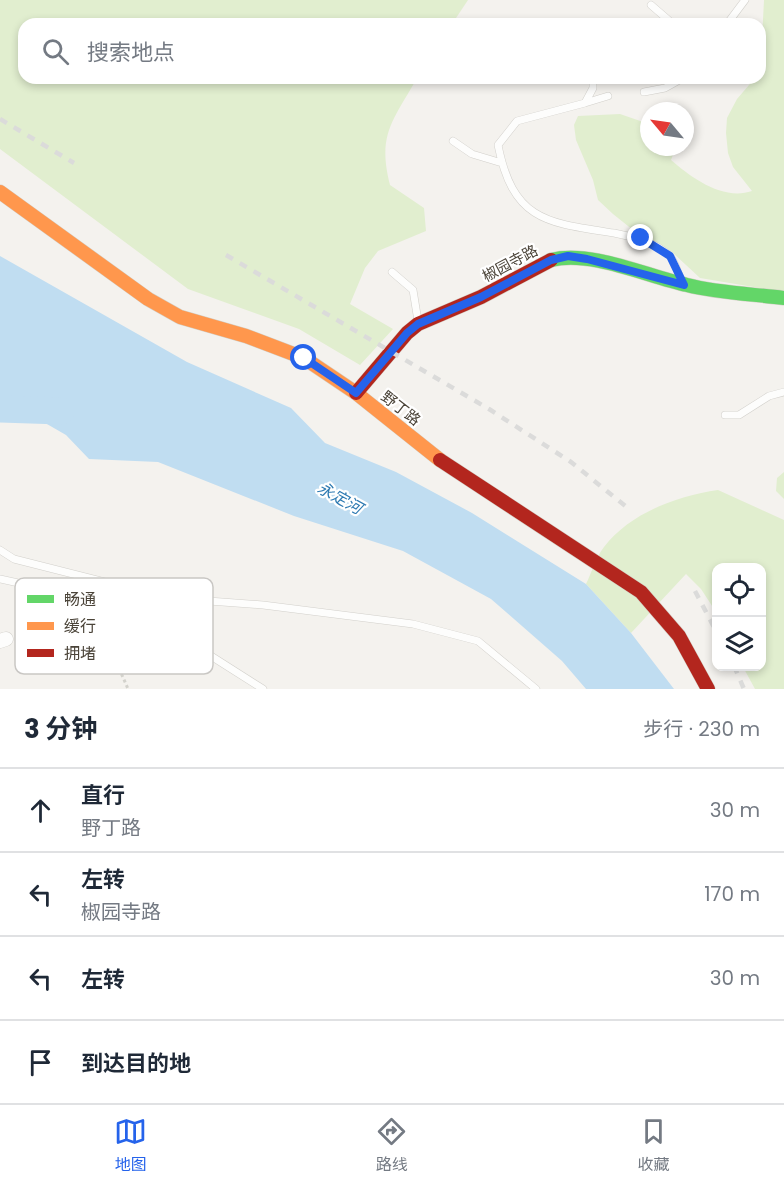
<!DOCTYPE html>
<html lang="zh">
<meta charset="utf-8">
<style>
body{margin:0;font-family:Poppins,"Noto Sans SC",sans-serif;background:#f6f6f7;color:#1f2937}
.controls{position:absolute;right:18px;bottom:18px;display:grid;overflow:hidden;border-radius:12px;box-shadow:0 3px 9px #0003}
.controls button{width:54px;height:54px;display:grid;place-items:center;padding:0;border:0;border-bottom:2px solid #e0e1e3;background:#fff;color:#1f2937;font:30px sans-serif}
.compass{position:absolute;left:640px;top:102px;width:54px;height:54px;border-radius:50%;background:#fff;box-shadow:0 3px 9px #0003;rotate:299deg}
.stop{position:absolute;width:18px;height:18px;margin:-14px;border:4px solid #2563eb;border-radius:50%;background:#fff}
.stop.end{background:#2563eb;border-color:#fff;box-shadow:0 2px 6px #0008}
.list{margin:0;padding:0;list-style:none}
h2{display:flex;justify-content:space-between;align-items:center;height:78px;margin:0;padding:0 24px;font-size:26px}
h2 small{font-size:20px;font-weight:400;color:#747a83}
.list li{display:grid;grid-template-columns:39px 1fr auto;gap:18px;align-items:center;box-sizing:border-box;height:84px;padding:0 24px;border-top:2px solid #e0e1e3}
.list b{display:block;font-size:22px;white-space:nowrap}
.list p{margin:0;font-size:20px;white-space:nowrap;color:#747a83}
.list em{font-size:20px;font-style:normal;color:#747a83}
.icon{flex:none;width:33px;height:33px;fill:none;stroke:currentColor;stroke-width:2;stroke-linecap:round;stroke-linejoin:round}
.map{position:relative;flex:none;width:784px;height:689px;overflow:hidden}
.search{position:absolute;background:#fff;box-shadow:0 3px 9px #0003;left:18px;right:18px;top:18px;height:66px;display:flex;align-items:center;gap:15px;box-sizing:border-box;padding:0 21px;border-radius:18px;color:#747a83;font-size:22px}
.sheet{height:414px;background:#fff}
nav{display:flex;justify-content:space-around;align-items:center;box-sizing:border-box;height:84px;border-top:2px solid #e0e1e3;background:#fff;font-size:16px;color:#747a83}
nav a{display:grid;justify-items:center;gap:3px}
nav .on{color:#2563eb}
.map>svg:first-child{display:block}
</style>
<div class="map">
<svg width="784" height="689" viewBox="0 0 784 689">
<rect width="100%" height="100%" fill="#f4f2ee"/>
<!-- green -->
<path fill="#e1eecf" d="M 0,0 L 468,0 L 452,24 L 24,24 L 24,78 L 417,78 C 393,121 377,134 390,185 L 424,208 L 426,231 L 378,251 L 365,268 L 350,304 L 393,329 L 360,365 L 299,329 L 188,289 L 0,149 Z
M 764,0 L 784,0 L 784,292 L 700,278 L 672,252 L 633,230 L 613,214 L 598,200 L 593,180 L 576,140 L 574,125 L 578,116 L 620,114 L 649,124 L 649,147 L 676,147 L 671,160 C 692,178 723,201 752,191 L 733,167 L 728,153 L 726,133 L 727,118 L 737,99 L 755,78 L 760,78 Z
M 784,472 L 784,499 L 776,491 L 777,478 Z
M 718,490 L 784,520 L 784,689 L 755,689 L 743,667 L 762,666 L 762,568 L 716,568 L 716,612 L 701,589 L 686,574 L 631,633 L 586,584 C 592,572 596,557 604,547 C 630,513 677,496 718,490 Z"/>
<!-- water -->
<path fill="#c0ddf1" d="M 0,256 L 187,362 L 291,408 L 325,443 L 396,472 L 472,513 L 586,584 L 631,633 L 674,689 L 586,689 L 562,661 L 491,599 L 403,551 L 294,516 L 158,462 L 89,459 L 66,435 L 0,397 Z"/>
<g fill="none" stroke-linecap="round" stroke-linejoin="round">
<!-- river -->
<path stroke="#c0ddf1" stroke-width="27" d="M 0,409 L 61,411"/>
<defs>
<path id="lane" d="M 651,5 L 673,24
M 727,24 L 745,0
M 593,78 L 593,88 L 585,103 L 517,121 L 498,145 C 513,221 547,223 614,233 C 634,237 653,241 669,255 C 675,261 678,273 681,280
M 644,92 L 665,88 L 683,78
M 585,103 L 608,96
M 453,141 L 472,154 L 502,163
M 392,272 L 413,290 L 418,321
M 725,415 L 739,415 L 769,396 L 784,392
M 0,550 L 14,559 L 168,598 L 263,605 L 413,624 L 478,641 L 536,689
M 0,579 L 59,592 L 200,649 L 263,689"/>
<path id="street" d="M 0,641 L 6,639"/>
<path id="fast" d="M 551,260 C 591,250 646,276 687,285 C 718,293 752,294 784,298"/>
<path id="slow" d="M 0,192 L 148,299 L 180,317 L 246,336 L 304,358 L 356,393 L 440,460"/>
<path id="jam" d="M 356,393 L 407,333 L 418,324 L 481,297 L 551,260
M 440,460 L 641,592 L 679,636 L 708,689"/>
</defs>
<!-- lane casing -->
<use href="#lane" stroke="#d2d0cb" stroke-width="8"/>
<!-- street casing -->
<use href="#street" stroke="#d2d0cb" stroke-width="15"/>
<!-- fast casing -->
<use href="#fast" stroke="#d3cfc5" stroke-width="15"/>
<!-- slow casing -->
<use href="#slow" stroke="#d3cfc5" stroke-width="15"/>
<!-- jam casing -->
<use href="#jam" stroke="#d3cfc5" stroke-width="15"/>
<!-- path -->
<path stroke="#d3d2cc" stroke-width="3" stroke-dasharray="3 3" stroke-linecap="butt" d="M 19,636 C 32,632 51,624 65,625 C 100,629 116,660 128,689"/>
<!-- lane -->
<use href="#lane" stroke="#fdfdfc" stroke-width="7"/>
<!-- street -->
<use href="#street" stroke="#fdfdfc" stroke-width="14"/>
<!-- fast -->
<use href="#fast" stroke="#63d668" stroke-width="14"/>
<!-- slow -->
<use href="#slow" stroke="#ff974d" stroke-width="14"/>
<!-- jam -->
<use href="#jam" stroke="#b3261e" stroke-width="14"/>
<!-- rail -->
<path stroke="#dbdbda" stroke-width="4.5" stroke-dasharray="8 8" stroke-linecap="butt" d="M 0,119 L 74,163
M 226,255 L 489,409 L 571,462 L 629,509
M 695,591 L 716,631
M 734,666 L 744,689"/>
</g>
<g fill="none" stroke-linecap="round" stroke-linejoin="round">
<!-- route -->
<path stroke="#2563eb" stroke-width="8" d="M 304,358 L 356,393 L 407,333 L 418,324 L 481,297 L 551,260 L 568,256 L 587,259 L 684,285 L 670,256 L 641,238"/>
</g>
<g text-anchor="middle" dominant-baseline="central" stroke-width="4.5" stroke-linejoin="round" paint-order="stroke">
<!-- street labels -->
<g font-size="15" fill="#4b4439" stroke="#fff">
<text transform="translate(510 263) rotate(-28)">椒园寺路</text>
<text transform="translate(401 408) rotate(38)">野丁路</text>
</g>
<!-- water labels -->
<g font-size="16" font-style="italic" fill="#2e7ab2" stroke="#fff">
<text transform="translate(340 498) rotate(29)">永定河</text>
</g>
</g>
<!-- legend -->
<rect x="15" y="578" width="198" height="96" rx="9" fill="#fff" stroke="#c9c7c4" stroke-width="1.5"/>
<rect x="27" y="595" width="27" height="8" fill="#63d668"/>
<rect x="27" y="622" width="27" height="8" fill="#ff974d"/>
<rect x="27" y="649" width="27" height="8" fill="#b3261e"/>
<g font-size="16" fill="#4b4439">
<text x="64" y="605">畅通</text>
<text x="64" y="632">缓行</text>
<text x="64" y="659">拥堵</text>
</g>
</svg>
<div class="controls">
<button><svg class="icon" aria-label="locate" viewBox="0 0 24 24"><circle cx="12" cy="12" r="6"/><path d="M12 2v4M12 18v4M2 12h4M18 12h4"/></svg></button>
<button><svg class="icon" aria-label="layers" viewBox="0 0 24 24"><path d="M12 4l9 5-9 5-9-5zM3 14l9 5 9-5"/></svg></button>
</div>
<svg class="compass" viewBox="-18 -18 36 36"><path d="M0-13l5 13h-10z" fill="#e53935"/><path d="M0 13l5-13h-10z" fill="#747a83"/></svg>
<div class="stop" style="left:304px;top:358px"></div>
<div class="stop end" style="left:641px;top:238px"></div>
<div class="search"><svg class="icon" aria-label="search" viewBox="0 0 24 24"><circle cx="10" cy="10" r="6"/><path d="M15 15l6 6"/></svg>搜索地点</div>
</div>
<section class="sheet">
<h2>3 分钟<small>步行 · 230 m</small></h2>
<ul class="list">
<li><svg class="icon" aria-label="ahead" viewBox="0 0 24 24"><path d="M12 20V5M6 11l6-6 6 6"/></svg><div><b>直行</b><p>野丁路</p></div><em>30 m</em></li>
<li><svg class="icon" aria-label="left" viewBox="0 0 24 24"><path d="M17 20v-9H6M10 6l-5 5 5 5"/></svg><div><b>左转</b><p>椒园寺路</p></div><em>170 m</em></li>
<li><svg class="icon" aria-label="left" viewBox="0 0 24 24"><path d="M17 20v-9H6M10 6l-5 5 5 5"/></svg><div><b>左转</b></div><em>30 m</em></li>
<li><svg class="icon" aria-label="arrive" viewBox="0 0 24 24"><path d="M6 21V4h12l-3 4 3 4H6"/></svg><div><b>到达目的地</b></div></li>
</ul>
</section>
<nav>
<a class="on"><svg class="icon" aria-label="map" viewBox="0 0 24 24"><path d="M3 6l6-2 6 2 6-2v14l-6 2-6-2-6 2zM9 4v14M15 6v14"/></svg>地图</a>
<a><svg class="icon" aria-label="directions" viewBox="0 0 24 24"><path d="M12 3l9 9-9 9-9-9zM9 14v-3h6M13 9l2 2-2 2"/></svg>路线</a>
<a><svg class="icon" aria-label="saved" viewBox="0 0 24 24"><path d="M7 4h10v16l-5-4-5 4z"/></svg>收藏</a>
</nav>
